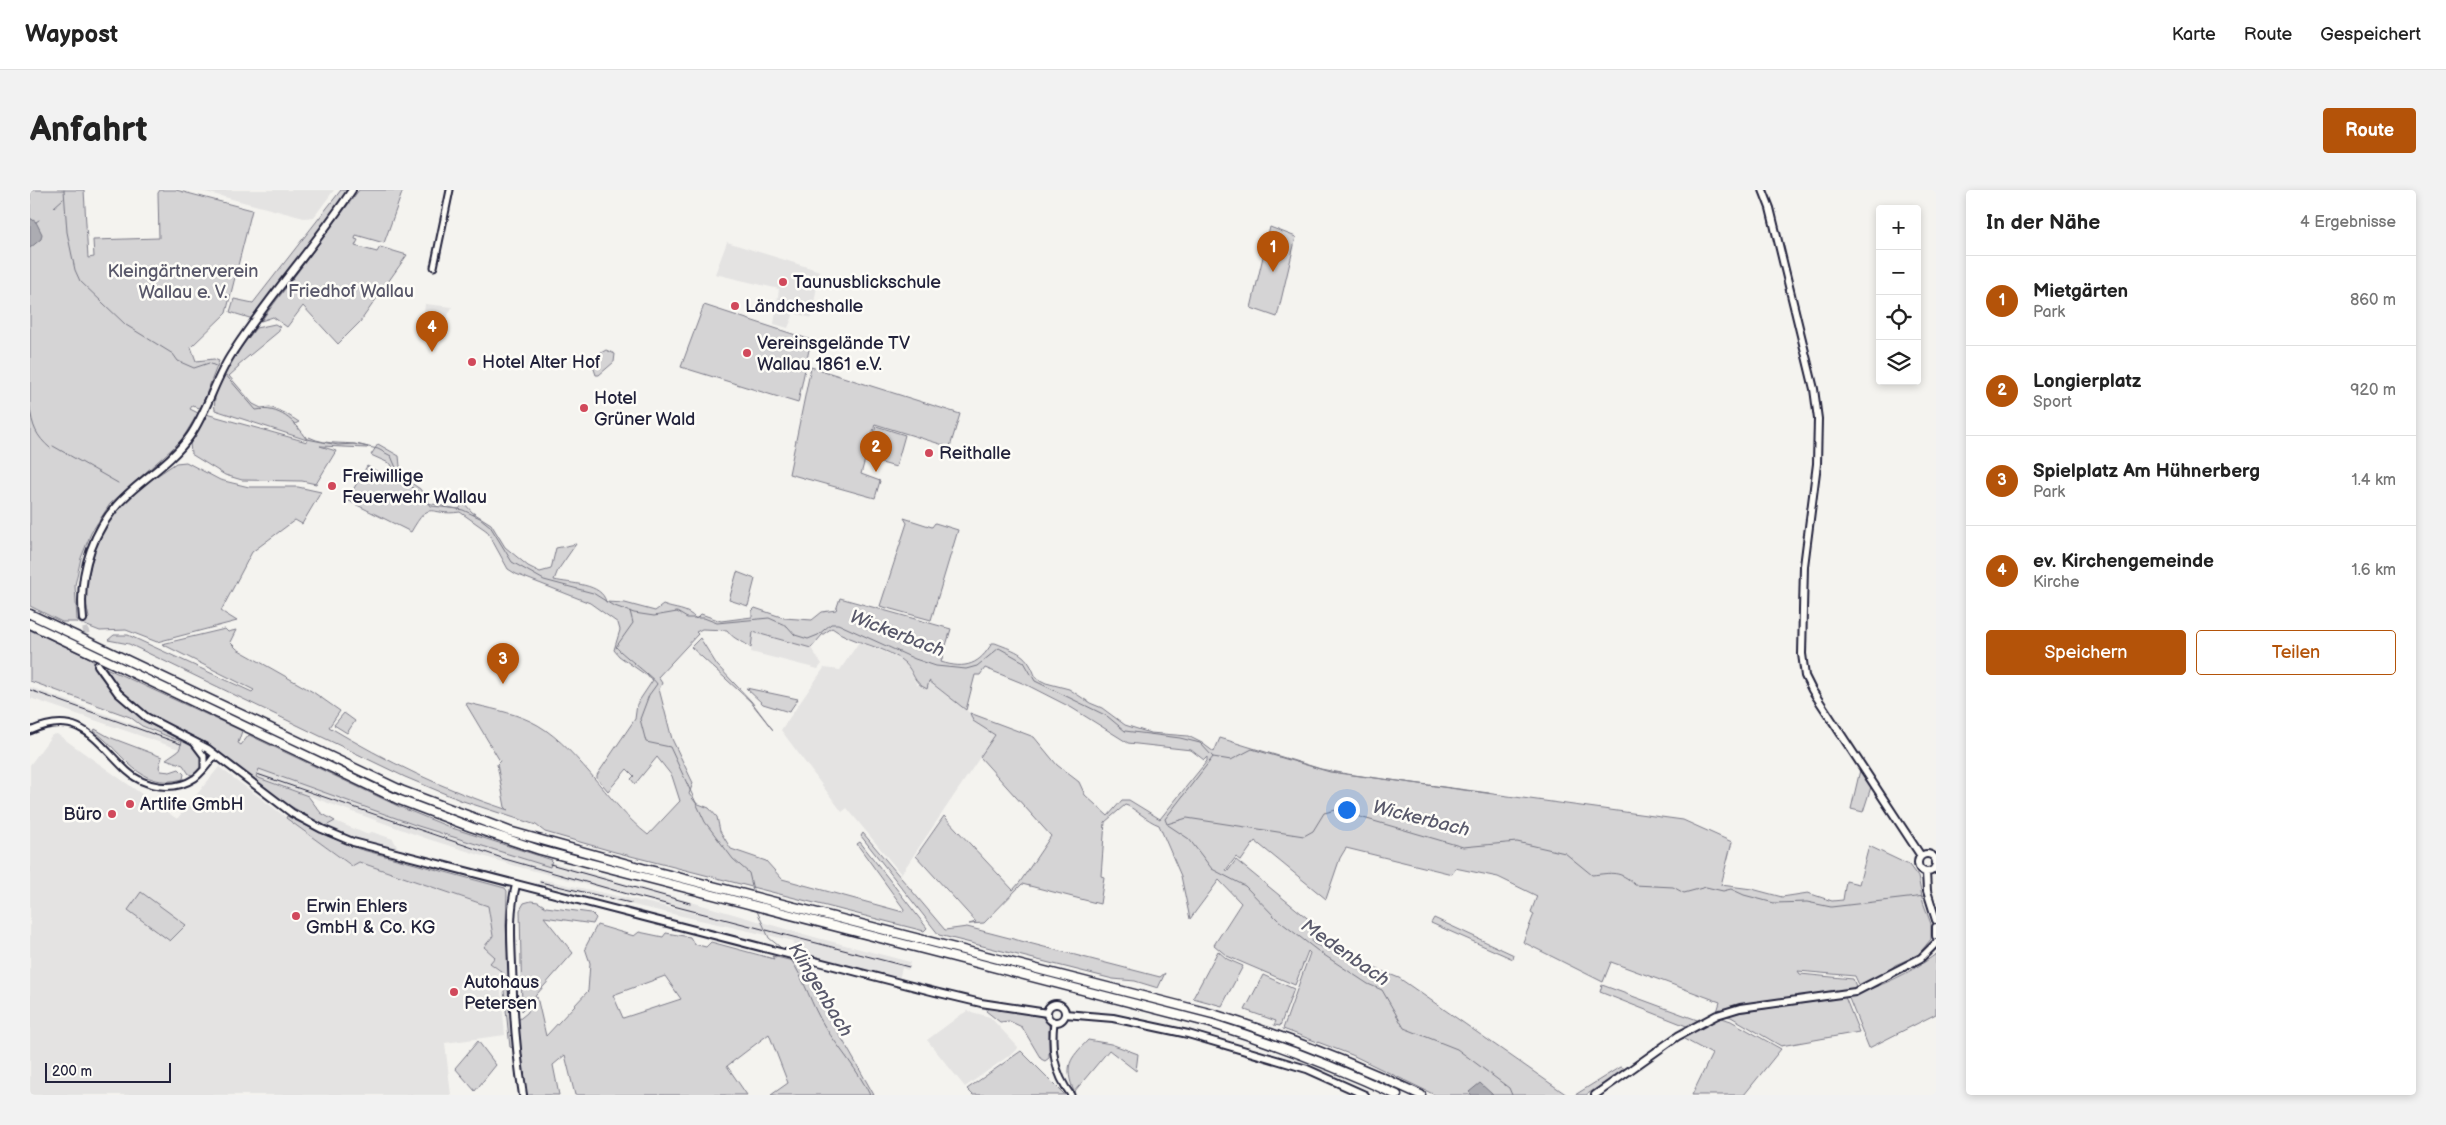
<!DOCTYPE html>
<html lang="de">
<meta charset="utf-8">
<style>
body{margin:0;font-family:"Balsamiq Sans",sans-serif;background:#f2f2f2;color:#222}
.controls{position:absolute;right:15px;top:15px;display:grid;overflow:hidden;border-radius:5px;box-shadow:0 2px 8px #0003}
.controls button{width:45px;height:45px;display:grid;place-items:center;padding:0;border:0;border-bottom:1px solid #e0e0e0;background:#fff;color:#222;font:25px sans-serif}
.scale{position:absolute;left:15px;bottom:12px;width:126px;box-sizing:border-box;padding-left:5px;border:2px solid #22223b;border-top:0;font-size:14px;line-height:18px;white-space:nowrap;color:#22223b;-webkit-text-stroke:4px #fdfcf7;paint-order:stroke}
.you{position:absolute;left:1316px;top:619px;width:18px;height:18px;margin:-12px;border:4px solid #fff;border-radius:50%;background:#1a73e8;box-shadow:0 0 0 8px #1a73e833}
.badge{display:grid;place-items:center;width:32px;height:32px;border-radius:50%;background:#b45309;color:#fff;font-size:16px;font-weight:700}
.pin{position:absolute;translate:-50% -41px;filter:drop-shadow(0 1px 2px #0008)}
.pin::after{content:'';position:absolute;top:26px;width:18px;height:15px;background:inherit;clip-path:polygon(0 0,100% 0,50% 100%)}
.list{margin:0;padding:0;list-style:none}
h2{display:flex;justify-content:space-between;align-items:center;height:65px;margin:0;padding:0 20px;font-size:21px}
h2 small{font-size:16px;font-weight:400;color:#767676}
.list li{display:grid;grid-template-columns:32px 1fr auto;gap:15px;align-items:center;box-sizing:border-box;height:90px;padding:0 20px;border-top:1px solid #e0e0e0}
.list b{display:block;font-size:19px;white-space:nowrap}
.list p{margin:0;font-size:16px;white-space:nowrap;color:#767676}
.list em{font-size:16px;font-style:normal;color:#767676}
.actions{display:flex;gap:10px;padding:15px 20px}
.actions a{flex:1;padding:11px 0;border:1px solid #b45309;border-radius:5px;text-align:center;font-size:18px;color:#b45309}
.actions .main{background:#b45309;color:#fff}
.icon{flex:none;width:28px;height:28px;fill:none;stroke:currentColor;stroke-width:2;stroke-linecap:round;stroke-linejoin:round}
.map{position:relative;flex:none;width:1906px;height:905px;overflow:hidden;border-radius:5px}
header{display:flex;align-items:center;gap:30px;box-sizing:border-box;height:70px;padding:0 25px;background:#fff;border-bottom:1px solid #e0e0e0}
header strong{font-size:24px}
nav{display:flex;gap:28px;margin-inline-start:auto;font-size:18px}
.intro{display:flex;align-items:center;justify-content:space-between;box-sizing:border-box;height:120px;padding:0 30px}
h1{margin:0;font-size:35px}
.button{padding:12px 22px;border-radius:5px;background:#b45309;color:#fff;font-size:18px;font-weight:700}
main{display:flex;gap:30px;padding:0 30px}
aside{flex:1;background:#fff;border-radius:5px;box-shadow:0 2px 8px #0003}
.map>svg:first-child{display:block}
</style>
<header>
<strong>Waypost</strong>
<nav><a>Karte</a><a>Route</a><a>Gespeichert</a></nav>
</header>
<div class="intro"><h1>Anfahrt</h1><a class="button">Route</a></div>
<main>
<div class="map">
<svg width="1906" height="905" viewBox="0 0 1906 905">
<rect width="100%" height="100%" fill="#f4f3ef"/>
<filter id="ink" filterUnits="userSpaceOnUse"><feTurbulence type="fractalNoise" baseFrequency=".02" numOctaves="2"/><feDisplacementMap in="SourceGraphic" scale="10" xChannelSelector="R" yChannelSelector="G"/><feConvolveMatrix kernelMatrix="1 2 1 2 8 2 1 2 1" color-interpolation-filters="sRGB"/></filter>
<g filter="url(#ink)">
<!-- built -->
<path fill="#e4e3e2" d="M 168,0 L 304,0 L 284,27 L 274,28 Z
M 697,52 L 790,81 L 781,128 L 764,123 L 758,138 L 744,134 L 749,99 L 685,84 Z
M 395,114 L 422,117 L 409,146 L 391,146 Z
M 723,442 L 781,458 L 792,474 L 788,479 L 721,462 Z
M 829,452 L 862,465 L 876,473 L 887,495 L 898,491 L 940,523 L 943,531 L 965,545 L 871,684 L 817,618 L 812,622 L 751,540 L 794,478 L 810,480 Z
M 0,497 L 152,552 L 149,559 L 0,508 Z
M 27,544 L 147,629 L 189,577 L 321,676 L 328,672 L 458,716 L 465,767 L 460,773 L 469,781 L 475,845 L 415,853 L 421,905 L 0,905 L 0,575 L 22,545 Z
M 229,579 L 388,636 L 519,676 L 521,672 L 784,747 L 880,772 L 878,780 L 872,778 L 869,789 L 762,763 L 764,751 L 509,694 L 510,689 L 669,724 L 482,675 L 398,649 L 226,587 Z
M 305,631 L 336,644 L 342,642 L 363,649 L 369,660 L 331,650 L 296,636 Z
M 938,821 L 960,827 L 988,857 L 987,860 L 935,897 L 897,850 L 932,824 Z"/>
<!-- green -->
<path fill="#d5d4d5" stroke="#7c7b88" fill-rule="evenodd" d="M 0,0 L 54,0 L 58,68 L 64,67 L 63,50 L 129,48 L 128,3 L 130,0 L 146,0 L 222,20 L 196,123 L 161,157 L 166,171 L 184,169 L 189,171 L 172,215 L 170,218 L 162,216 L 160,219 L 168,223 L 151,251 L 80,314 L 61,343 L 51,368 L 45,395 L 47,430 L 56,431 L 59,428 L 55,408 L 57,392 L 64,360 L 74,336 L 94,308 L 146,273 L 156,272 L 190,290 L 219,297 L 268,297 L 291,302 L 272,334 L 265,330 L 222,362 L 191,421 L 207,431 L 127,452 L 96,440 L 70,441 L 47,432 L 32,432 L 0,416 Z
M 311,0 L 318,0 L 223,129 L 200,122 L 204,109 L 223,113 Z
M 329,0 L 373,0 L 354,53 L 326,45 L 325,49 L 328,50 L 325,56 L 347,62 L 350,57 L 377,65 L 330,132 L 308,154 L 273,116 L 257,137 L 243,127 L 231,131 Z
M 1240,37 L 1266,47 L 1247,127 L 1221,118 Z
M 674,115 L 781,150 L 768,213 L 651,177 Z
M 245,134 L 250,137 L 248,142 L 208,175 L 209,177 L 199,186 L 223,214 L 231,218 L 240,217 L 255,223 L 269,232 L 265,234 L 277,250 L 185,220 C 180,195 211,158 226,138 Z
M 576,160 L 585,164 L 584,172 L 569,185 L 566,185 L 563,176 L 569,164 Z
M 781,177 L 930,224 L 920,257 L 845,234 L 831,284 L 850,291 L 845,308 L 759,284 Z
M 176,224 L 277,252 L 279,247 C 298,257 318,250 338,257 L 337,258 L 290,256 L 306,261 L 286,294 L 272,291 L 212,290 L 195,285 L 161,264 L 160,252 Z
M 846,236 L 875,245 L 866,277 L 837,269 Z
M 348,254 L 369,266 L 371,286 L 390,299 L 401,316 L 429,319 L 434,313 L 442,322 L 461,334 L 475,357 L 498,376 L 510,382 L 521,379 L 526,358 L 546,354 L 528,380 L 524,390 C 541,394 572,393 576,412 L 595,413 L 625,421 L 633,415 C 645,420 657,418 666,429 L 671,424 L 691,431 L 722,427 L 722,421 L 725,418 L 754,428 L 782,430 L 792,422 L 806,420 L 810,408 L 921,439 L 911,472 C 936,480 950,474 962,453 L 965,453 C 988,462 997,463 1006,488 L 1016,493 L 1039,499 L 1060,513 L 1072,518 L 1095,535 L 1120,543 L 1158,546 L 1172,553 L 1184,562 L 1190,548 L 1291,579 L 1317,584 L 1653,630 L 1702,652 L 1691,695 L 1722,699 L 1752,707 L 1778,703 L 1802,711 L 1813,710 L 1816,691 L 1829,694 L 1839,656 L 1879,675 L 1888,687 L 1893,712 L 1901,734 L 1901,749 L 1888,765 L 1865,775 L 1854,785 L 1830,797 L 1825,786 L 1768,781 L 1770,784 L 1823,789 L 1827,799 L 1687,822 L 1690,812 L 1581,772 L 1573,792 L 1493,752 L 1504,724 L 1501,722 L 1507,706 L 1468,687 L 1425,678 L 1422,684 L 1316,658 L 1310,668 L 1296,709 L 1225,651 L 1211,671 L 1206,667 L 1196,680 L 1198,681 L 1206,670 L 1287,736 L 1282,752 L 1284,754 L 1369,788 L 1537,905 L 1405,905 L 1322,865 L 1253,839 L 1280,763 L 1278,761 L 1265,795 L 1197,766 L 1184,755 L 1211,713 L 1189,690 L 1160,729 L 1151,686 L 1129,635 C 1117,631 1102,616 1095,615 L 1075,632 L 1071,686 L 1074,687 L 1070,714 L 992,694 L 954,733 L 939,734 L 946,732 L 886,666 L 914,626 L 983,700 L 990,692 L 1021,646 L 950,567 L 965,545 L 943,531 L 940,523 L 1004,547 L 1027,575 L 1049,592 L 1055,605 L 1078,626 L 1092,610 L 1099,610 L 1130,629 L 1177,571 L 1177,567 L 1174,570 L 1161,560 L 1098,553 L 1042,518 L 997,495 L 955,478 L 950,485 L 945,485 L 936,520 L 899,491 L 897,499 C 882,492 885,483 875,473 C 858,456 822,454 802,438 L 792,445 L 781,458 L 723,442 L 721,458 C 711,449 706,452 697,440 L 672,439 L 666,442 L 668,444 L 628,487 L 632,493 L 629,499 L 642,549 L 663,593 L 659,604 L 666,613 L 679,618 L 687,627 L 690,641 L 701,659 L 736,671 L 752,689 L 873,722 L 874,719 L 827,654 L 830,652 L 897,738 L 894,741 L 585,662 L 515,642 L 506,635 L 430,610 L 375,587 L 99,454 L 78,450 L 84,445 L 98,445 L 222,502 L 224,500 L 132,454 L 195,439 L 198,442 L 206,440 L 200,452 L 207,459 L 283,502 L 310,521 L 299,537 C 358,572 413,599 478,620 L 475,617 L 467,574 L 470,571 L 436,514 L 438,513 C 458,518 481,522 500,531 C 544,551 578,614 618,645 L 650,611 L 642,586 L 627,567 L 605,594 L 601,589 L 604,586 L 597,579 L 578,601 L 567,588 L 567,585 L 605,529 L 607,514 L 623,490 L 589,466 L 584,460 L 590,440 L 588,433 L 560,413 L 486,384 L 478,379 L 457,341 L 430,322 C 399,327 401,307 381,342 L 317,310 L 337,276 L 365,291 L 366,285 L 361,274 L 341,265 Z
M 874,328 L 902,337 L 905,333 L 928,340 L 901,430 L 850,416 L 877,333 Z
M 707,382 L 725,389 L 718,416 L 699,410 Z
M 0,440 L 62,469 L 70,486 L 96,514 L 118,533 L 167,559 L 172,568 L 170,578 L 163,585 L 159,584 L 153,575 L 136,569 L 149,560 L 152,552 L 112,536 L 100,527 L 0,491 Z
M 670,448 L 687,475 L 721,511 L 743,540 L 720,511 L 661,457 Z
M 76,478 L 212,541 L 208,553 L 211,555 L 219,545 L 370,617 L 422,638 L 522,670 L 520,677 L 388,636 L 229,579 L 226,587 L 278,606 L 291,623 L 305,631 L 296,636 L 248,609 L 179,554 L 130,531 L 108,516 L 86,494 Z
M 716,498 L 768,509 L 759,522 L 733,514 Z
M 314,523 L 325,531 L 317,543 L 304,535 Z
M 65,539 L 79,547 L 132,567 L 129,577 L 131,581 L 140,582 L 149,579 L 154,584 L 153,589 C 108,601 95,563 64,541 Z
M 1830,580 L 1841,597 L 1833,622 L 1821,619 Z
M 257,626 L 291,643 L 329,659 L 475,698 L 477,701 L 476,736 L 483,858 L 480,857 L 472,782 L 460,773 L 465,767 L 454,757 L 463,746 L 458,716 L 329,672 L 322,676 L 256,628 Z
M 833,643 L 915,740 L 937,737 L 1130,787 L 1135,783 L 1128,798 L 1105,791 L 1083,789 L 909,745 L 831,646 Z
M 111,702 L 156,735 L 140,751 L 98,720 Z
M 501,711 L 508,712 L 516,717 L 561,723 L 566,728 L 563,734 L 514,727 L 543,763 L 492,821 L 490,720 L 494,713 Z
M 1404,728 L 1484,765 L 1483,769 L 1401,733 Z
M 567,735 L 604,746 L 609,742 L 633,747 L 636,743 L 660,747 L 664,754 L 676,757 L 681,752 L 744,769 L 742,766 L 776,774 L 779,778 L 782,796 L 844,905 L 741,905 L 758,893 L 739,844 L 697,876 L 717,905 L 545,905 L 535,865 L 523,875 L 529,905 L 497,905 L 487,831 L 497,823 L 507,807 L 516,846 L 558,801 L 560,773 L 555,758 ZM 635,786 L 651,809 L 593,828 L 583,805 Z
M 1188,761 L 1197,769 L 1213,776 L 1192,816 L 1163,808 Z
M 1906,764 L 1906,824 L 1839,858 L 1818,806 C 1848,798 1881,783 1906,764 Z
M 1233,785 L 1264,799 L 1250,836 L 1244,835 L 1246,831 L 1215,820 Z
M 1572,795 L 1670,831 L 1659,837 L 1570,802 Z
M 1815,807 L 1829,842 L 1751,856 L 1701,827 L 1693,825 Z
M 959,817 L 1009,826 L 1016,829 L 1019,836 L 1019,868 L 1015,871 L 1011,869 L 992,837 L 979,831 L 970,832 L 956,821 Z
M 1692,828 L 1701,831 L 1751,859 L 1714,905 L 1662,905 L 1682,864 L 1652,848 L 1683,831 Z
M 1058,850 L 1081,854 L 1108,864 L 1106,881 L 1079,860 L 1044,902 C 1034,875 1039,870 1058,850 Z
M 448,851 L 466,875 L 445,901 L 425,878 Z
M 991,861 L 1035,905 L 943,905 L 937,899 Z
M 1590,877 L 1596,879 L 1556,905 L 1545,905 Z"/>
<!-- water -->
<path fill="#acacb2" stroke="#757582" d="M 0,28 L 6,32 L 12,44 L 11,49 L 0,58 Z
M 1450,893 L 1463,905 L 1442,905 L 1439,902 Z"/>
<g fill="none" stroke-linecap="round" stroke-linejoin="round">
<!-- stream -->
<path stroke="#757582" stroke-width="1" d="M 34,0 L 37,42 L 45,80 L 50,91 L 96,135 L 143,164 L 148,171 L 164,178 L 179,173 L 190,178
M 24,17 L 33,9
M 6,32 L 9,30
M 194,183 L 226,220 C 249,216 265,231 277,249 L 308,255 L 324,254 L 348,259 L 361,266 L 370,287 L 390,304 L 397,313 L 433,320 L 450,328 L 460,336 L 482,372 L 514,390 L 563,403 L 582,415 L 604,423 L 624,426 L 647,422 L 657,428 L 674,428 L 687,433 L 739,428 L 757,436 L 765,445 L 778,449 L 788,445 L 801,434 L 808,434 L 885,469 L 906,476 L 936,479 L 947,476 L 969,458 L 994,472 L 1005,491 L 1077,526 L 1095,541 L 1150,548 L 1170,553 L 1183,567 L 1135,629 L 1137,634 L 1157,628 L 1274,646 L 1283,641 L 1294,623 L 1306,620 L 1433,657 L 1487,652 L 1535,663 L 1562,685 C 1582,683 1590,680 1605,695 L 1643,697 L 1654,703 L 1676,697 L 1693,701 L 1701,699 L 1714,705 L 1744,713 L 1777,712 L 1801,717 L 1895,706
M 0,217 C 2,236 6,246 20,258
M 23,256 L 88,293
M 600,421 L 603,433 L 586,457 C 593,465 625,489 627,494 L 619,505 L 610,529 L 616,552 L 640,557 L 675,632 L 703,669 L 719,683 L 724,704
M 1183,567 L 1201,570 L 1222,559 L 1300,582 L 1459,603
M 1138,635 L 1159,649 L 1182,679 L 1215,696 L 1248,730 L 1288,761 L 1338,794 L 1352,800 L 1374,838 L 1427,859 L 1479,898 L 1482,905
M 727,721 L 739,748 L 755,761
M 760,768 C 775,790 781,815 795,837 C 810,860 828,880 840,905"/>
<!-- secondary-tunnel -->
<path stroke="#cac9cb" stroke-width="6" stroke-dasharray="6 3" stroke-linecap="butt" d="M 53,429 L 59,454 L 68,475"/>
<defs>
<path id="tertiary" d="M 404,77 L 420,0
M 0,541 C 51,518 66,552 97,581 C 115,598 144,602 165,588 C 173,582 179,573 185,565
M 165,554 L 174,566 L 174,577
M 1024,832 C 1021,859 1024,883 1041,905"/>
<path id="secondary" d="M 1733,0 L 1740,18 L 1784,199 L 1788,229 L 1787,274 L 1774,376 L 1772,464 L 1775,486 L 1782,500 L 1891,666
M 53,429 C 48,382 63,335 99,303 C 120,284 143,270 160,246 C 178,220 185,188 203,162 C 239,106 285,56 322,0
M 68,475 L 88,503 L 116,527 L 178,559 L 262,623 L 292,639 L 323,652 L 905,802 L 951,813 L 1017,823
M1888 673a9 9 0 1 1 18 0a9 9 0 1 1-18 0Z
M 1896,682 L 1897,701 L 1906,730
M 486,695 C 479,722 481,748 482,775 C 483,819 486,862 493,905
M 1906,737 L 1906,746
M1017 823a9 9 0 1 1 18 0a9 9 0 1 1-18 0Z
M 1035,824 L 1083,828 L 1158,844 L 1277,879 L 1335,905
M 1565,905 L 1648,846 L 1687,825 L 1710,818 L 1825,802 L 1891,768 L 1906,753"/>
<path id="motorway" d="M 0,424 L 373,601 L 479,641 L 616,679 L 1183,824 C 1255,846 1323,873 1391,905
M 0,434 L 367,609 L 441,637 L 510,660 L 571,676 L 1180,833 C 1244,853 1306,877 1367,905"/>
</defs>
<!-- tertiary casing -->
<use href="#tertiary" stroke="#22223b" stroke-width="9"/>
<!-- secondary casing -->
<use href="#secondary" stroke="#22223b" stroke-width="10"/>
<!-- motorway casing -->
<use href="#motorway" stroke="#22223b" stroke-width="11"/>
<!-- tertiary -->
<use href="#tertiary" stroke="#fdfcf7" stroke-width="5"/>
<!-- secondary -->
<use href="#secondary" stroke="#fdfcf7" stroke-width="6"/>
<!-- motorway -->
<use href="#motorway" stroke="#fdfcf7" stroke-width="8"/>
<!-- rail -->
<path stroke="#22223b" stroke-width="1" d="M 0,500 L 151,554
M 227,584 L 475,669 L 601,705 L 879,777
M 520,674 L 660,713
M 510,692 L 601,713"/>
</g>
</g>
<!-- markers -->
<g fill="#d1495b" stroke="#fdfcf7" stroke-width="2">
<circle cx="753" cy="92" r="5"/>
<circle cx="705" cy="116" r="5"/>
<circle cx="717" cy="163" r="5"/>
<circle cx="442" cy="172" r="5"/>
<circle cx="554" cy="218" r="5"/>
<circle cx="899" cy="263" r="5"/>
<circle cx="302" cy="296" r="5"/>
<circle cx="100" cy="614" r="5"/>
<circle cx="82" cy="624" r="5"/>
<circle cx="266" cy="726" r="5"/>
<circle cx="424" cy="802" r="5"/>
</g>
<g text-anchor="middle" dominant-baseline="central" stroke-width="5" stroke-linejoin="round" paint-order="stroke">
<!-- park labels -->
<g font-size="18" fill="#585769" stroke="#fdfcf7">
<text x="153" y="81">Kleingärtnerverein<tspan x="153" dy="21">Wallau e. V.</tspan></text>
<text x="321" y="101">Friedhof Wallau</text>
</g>
<!-- poi labels -->
<g font-size="18" fill="#22223b" stroke="#fdfcf7" text-anchor="start">
<text x="763" y="92">Taunusblickschule</text>
<text x="715" y="116">Ländcheshalle</text>
<text x="727" y="153">Vereinsgelände TV<tspan x="727" dy="21">Wallau 1861 e.V.</tspan></text>
<text x="452" y="172">Hotel Alter Hof</text>
<text x="564" y="208">Hotel<tspan x="564" dy="21">Grüner Wald</tspan></text>
<text x="909" y="263">Reithalle</text>
<text x="312" y="286">Freiwillige<tspan x="312" dy="21">Feuerwehr Wallau</tspan></text>
<text x="110" y="614">Artlife GmbH</text>
<text x="72" y="624" text-anchor="end">Büro</text>
<text x="276" y="716">Erwin Ehlers<tspan x="276" dy="21">GmbH &amp; Co. KG</tspan></text>
<text x="434" y="792">Autohaus<tspan x="434" dy="21">Petersen</tspan></text>
</g>
<!-- water labels -->
<g font-size="19" font-style="italic" fill="#59596b" stroke="#fdfcf7">
<text transform="translate(867 444) rotate(21)">Wickerbach</text>
<text transform="translate(1391 629) rotate(14)">Wickerbach</text>
<text transform="translate(1315 763) rotate(35)">Medenbach</text>
<text transform="translate(790 800) rotate(59)">Klingenbach</text>
</g>
</g>
</svg>
<div class="controls">
<button>+</button>
<button>−</button>
<button><svg class="icon" aria-label="locate" viewBox="0 0 24 24"><circle cx="12" cy="12" r="6"/><path d="M12 2v4M12 18v4M2 12h4M18 12h4"/></svg></button>
<button><svg class="icon" aria-label="layers" viewBox="0 0 24 24"><path d="M12 4l9 5-9 5-9-5zM3 14l9 5 9-5"/></svg></button>
</div>
<div class="scale">200 m</div>
<div class="you"></div>
<div class="pin badge" style="left:1243px;top:82px">1</div>
<div class="pin badge" style="left:846px;top:282px">2</div>
<div class="pin badge" style="left:473px;top:494px">3</div>
<div class="pin badge" style="left:402px;top:162px">4</div>
</div>
<aside>
<h2>In der Nähe<small>4 Ergebnisse</small></h2>
<ul class="list">
<li><span class="badge">1</span><div><b>Mietgärten</b><p>Park</p></div><em>860 m</em></li>
<li><span class="badge">2</span><div><b>Longierplatz</b><p>Sport</p></div><em>920 m</em></li>
<li><span class="badge">3</span><div><b>Spielplatz Am Hühnerberg</b><p>Park</p></div><em>1.4 km</em></li>
<li><span class="badge">4</span><div><b>ev. Kirchengemeinde</b><p>Kirche</p></div><em>1.6 km</em></li>
</ul>
<div class="actions"><a class="main">Speichern</a><a>Teilen</a></div>
</aside>
</main>
